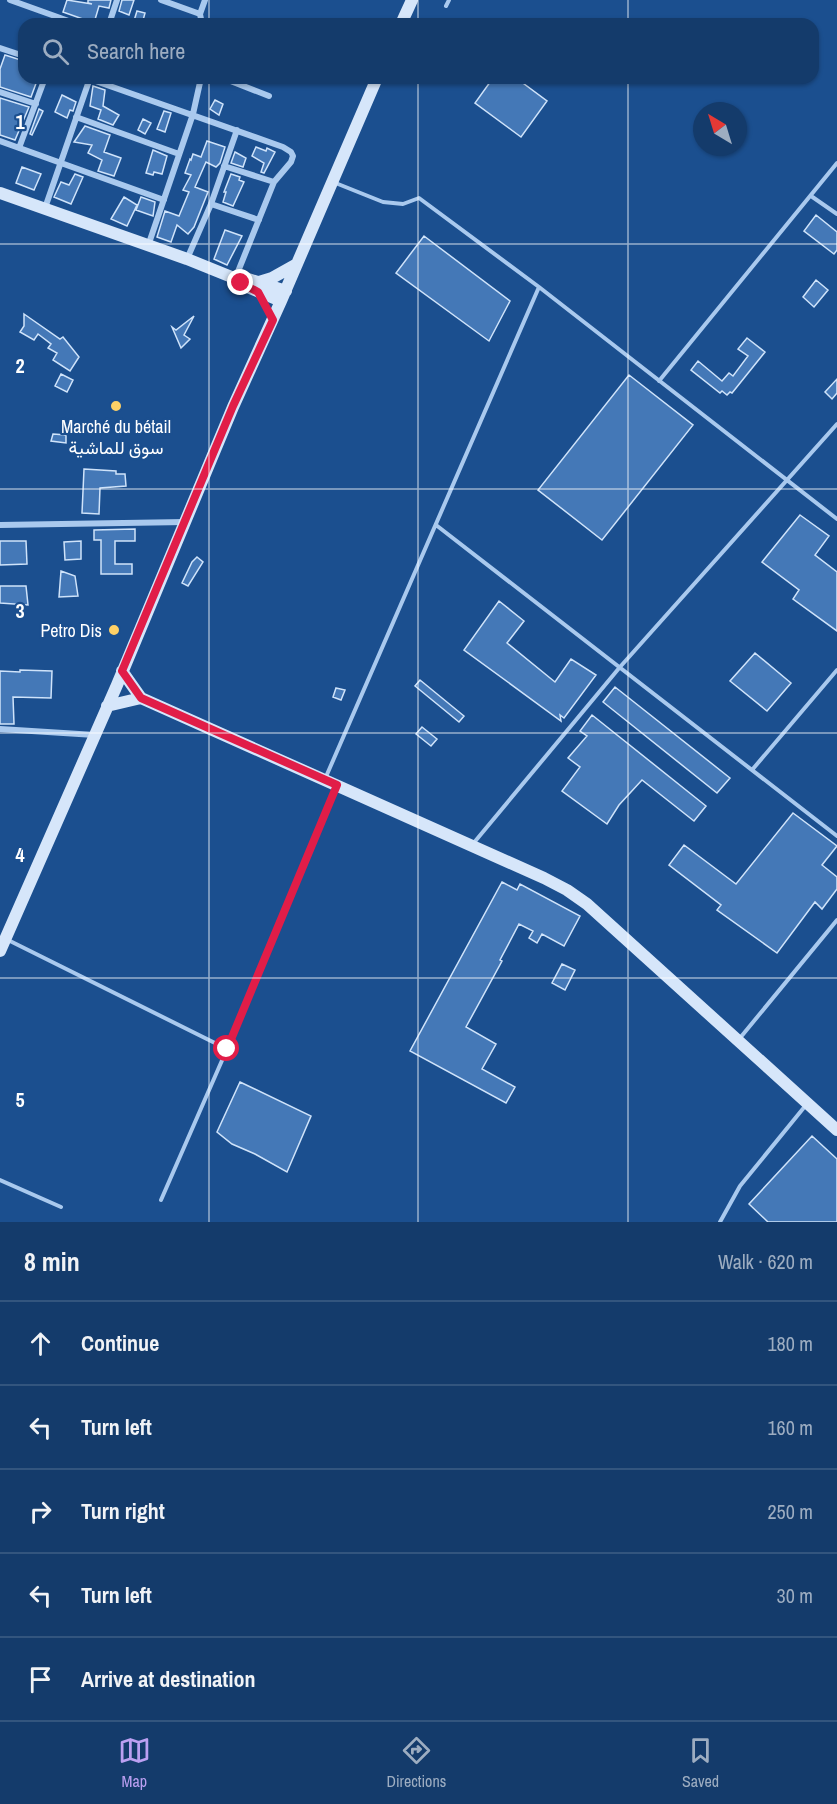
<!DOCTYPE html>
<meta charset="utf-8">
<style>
body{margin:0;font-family:"Archivo Narrow",Vazirmatn,sans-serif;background:#214673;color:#f1f3f6}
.compass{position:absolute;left:693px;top:102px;width:54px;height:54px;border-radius:50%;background:#143b6b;box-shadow:0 2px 4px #0004;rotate:322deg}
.stop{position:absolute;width:18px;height:18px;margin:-14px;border:4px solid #e11d48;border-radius:50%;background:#fff}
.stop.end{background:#e11d48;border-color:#fff;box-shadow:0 2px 6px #0008}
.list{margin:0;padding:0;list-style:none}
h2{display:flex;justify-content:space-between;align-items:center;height:78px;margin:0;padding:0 24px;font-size:26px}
h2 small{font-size:20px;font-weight:400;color:#9dadc1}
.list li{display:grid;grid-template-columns:39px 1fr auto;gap:18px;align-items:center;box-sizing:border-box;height:84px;padding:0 24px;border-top:2px solid #33557e}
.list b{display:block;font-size:22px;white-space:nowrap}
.list em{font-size:20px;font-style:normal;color:#9dadc1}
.icon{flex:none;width:33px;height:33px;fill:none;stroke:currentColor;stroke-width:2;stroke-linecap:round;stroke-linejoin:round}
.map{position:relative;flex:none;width:837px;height:1222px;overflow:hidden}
.search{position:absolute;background:#143b6b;box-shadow:0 2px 4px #0004;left:18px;right:18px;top:18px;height:66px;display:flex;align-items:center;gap:15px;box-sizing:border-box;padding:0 21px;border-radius:18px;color:#9dadc1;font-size:22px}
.sheet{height:498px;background:#143b6b}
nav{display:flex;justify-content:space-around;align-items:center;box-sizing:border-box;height:84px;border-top:2px solid #33557e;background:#143b6b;font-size:16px;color:#9dadc1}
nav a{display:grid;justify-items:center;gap:3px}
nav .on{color:#bca0f2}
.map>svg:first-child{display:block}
</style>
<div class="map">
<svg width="837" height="1222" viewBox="0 0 837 1222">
<rect width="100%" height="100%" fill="#1b4f8f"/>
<!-- building -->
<path fill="#4478b7" stroke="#cfe3fa" stroke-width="1.5" d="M 67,0 L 92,4 L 88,3 L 88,0 L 111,0 L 109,8 L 99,6 L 94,23 L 63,12 Z
M 122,0 L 134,0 L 129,15 L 119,11 Z
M 137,11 L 145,13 L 142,24 L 133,24 Z
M 5,55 L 24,61 L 24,78 L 38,78 L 31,97 L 0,87 L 0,69 Z
M 493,78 L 516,78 L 547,101 L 521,137 L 475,103 Z
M 93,86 L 105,90 L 103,106 L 119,115 L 113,125 L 98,119 L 101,110 L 90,106 Z
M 62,95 L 76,102 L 73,111 L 70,110 L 67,118 L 55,112 Z
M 0,98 L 29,107 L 15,140 L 0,135 Z
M 215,100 L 223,104 L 219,115 L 210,109 Z
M 39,109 L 43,111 L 32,135 L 30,134 Z
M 164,111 L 171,113 L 165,132 L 157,129 Z
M 143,119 L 151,123 L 145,134 L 138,130 Z
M 85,126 L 110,135 L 104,152 L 121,158 L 114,176 L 98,171 L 102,160 L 88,153 L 92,145 L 74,142 Z
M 207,141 L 225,147 L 220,163 L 216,167 L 206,162 L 195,187 L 208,192 L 194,227 L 188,234 L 177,225 L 171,242 L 157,237 L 165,211 L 179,216 L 189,192 L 183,190 L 191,175 L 185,173 L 190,159 L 191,160 L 193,154 L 201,157 Z
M 256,147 L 266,151 L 267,148 L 275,152 L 264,173 L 261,172 L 264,163 L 252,156 Z
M 153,150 L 167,156 L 162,174 L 154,172 L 153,175 L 146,173 Z
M 235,152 L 246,158 L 243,167 L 231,163 Z
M 22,167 L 41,174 L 34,190 L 16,183 Z
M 75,174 L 83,177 L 71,204 L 54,197 L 61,182 L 69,185 Z
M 231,174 L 240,177 L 239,180 L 244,182 L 233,206 L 223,202 L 226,192 L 224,192 Z
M 124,197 L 137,205 L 127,226 L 111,219 Z
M 141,197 L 155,202 L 153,216 L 136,210 Z
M 816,215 L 837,232 L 837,250 L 834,254 L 804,231 Z
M 225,230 L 242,236 L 227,265 L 214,259 Z
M 424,236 L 510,301 L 489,341 L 396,273 Z
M 816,280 L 828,290 L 814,307 L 803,297 Z
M 24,314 L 60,339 L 63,337 L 79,357 L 70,371 L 53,360 L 57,353 L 48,348 L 51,344 L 38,334 L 34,340 L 20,332 L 24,326 Z
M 194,316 L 184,335 L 190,339 L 181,348 L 172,327 L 176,330 Z
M 747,338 L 765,352 L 732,393 L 730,392 L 727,395 L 722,391 L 720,393 L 691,370 L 698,361 L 722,381 L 729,373 L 733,376 L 748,356 L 738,349 Z
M 61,374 L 73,380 L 67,392 L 55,386 Z
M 629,375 L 693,425 L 602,540 L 538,490 Z
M 837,379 L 837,393 L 832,399 L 825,392 Z
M 53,434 L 66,435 L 66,443 L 51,441 Z
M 84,469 L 116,471 L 116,474 L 125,474 L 126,486 L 100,488 L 99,514 L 82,513 Z
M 800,515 L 829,536 L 815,555 L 837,572 L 837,631 L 793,599 L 799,590 L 762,562 Z
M 135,529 L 135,541 L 115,541 L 115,564 L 132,564 L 132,574 L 101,574 L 101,540 L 94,540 L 94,530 Z
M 0,541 L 26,541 L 27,564 L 0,565 Z
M 81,541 L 81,559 L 65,560 L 64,542 Z
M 197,557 L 203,562 L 188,586 L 182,583 L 192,562 Z
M 61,571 L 75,576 L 78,596 L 59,597 Z
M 0,586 L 26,586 L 28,605 L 0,603 Z
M 499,601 L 524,621 L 507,643 L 555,682 L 571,659 L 596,675 L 564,718 L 560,715 L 561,721 L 464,650 Z
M 755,653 L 791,683 L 767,711 L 730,681 Z
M 20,670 L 52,671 L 51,698 L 13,697 L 14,724 L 0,724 L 0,671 L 20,672 Z
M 420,680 L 464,716 L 459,722 L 415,686 Z
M 615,687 L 730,778 L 717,793 L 603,702 Z
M 336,688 L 345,690 L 341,700 L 333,697 Z
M 592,715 L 706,806 L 694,821 L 642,780 L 619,805 L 607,824 L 562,791 L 580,767 L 568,758 L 587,736 L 580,731 Z
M 422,727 L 437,739 L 431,746 L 416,734 Z
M 793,813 L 837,846 L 822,865 L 837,877 L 837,889 L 822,909 L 815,902 L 777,953 L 717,910 L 721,905 L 669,865 L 684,845 L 736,884 Z
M 502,882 L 517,890 L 520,884 L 580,916 L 564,946 L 542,934 L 537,943 L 529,938 L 533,931 L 519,924 L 500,960 L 502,961 L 466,1027 L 496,1044 L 482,1069 L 515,1087 L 506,1103 L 410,1051 Z
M 562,964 L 575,970 L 565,990 L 552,983 Z
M 240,1082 L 311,1116 L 287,1172 L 255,1154 L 232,1144 L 217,1132 Z
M 812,1136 L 837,1159 L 837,1222 L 768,1222 L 749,1204 Z"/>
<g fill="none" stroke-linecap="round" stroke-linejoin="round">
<!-- lane -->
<path stroke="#a9c9ee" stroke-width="4" d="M 446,6 L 449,0
M 333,182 L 383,202 L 403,204 L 419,198 L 539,287 L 837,519
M 811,196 L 837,214
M 659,381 L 837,163
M 436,525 L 837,836
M 752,770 L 837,670
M 325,779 L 539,287
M 472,845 L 620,667 L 837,424
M 8,940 L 227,1049
M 740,1038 L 837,920
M 0,1180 L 61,1207
M 161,1200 L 227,1049 L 336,788
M 720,1222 L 740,1186 L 806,1105"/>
<!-- street -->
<path stroke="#a9c9ee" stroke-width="6" d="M 10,0 L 77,24
M 161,0 L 200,14 L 202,24
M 200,14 L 205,0
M 109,24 L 117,0
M 0,48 L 24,56
M 87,78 L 283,147 L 291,152 L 293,156 L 291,162 L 274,182 L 235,279
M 223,78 L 269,96
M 0,92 L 36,104
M 76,117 L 179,154
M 0,141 L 164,200
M 19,148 L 45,78
M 224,166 L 274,182
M 211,204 L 259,220
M 45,208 L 90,78
M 148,246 L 193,114 L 201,78
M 187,259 L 211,204 L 237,130
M 0,525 L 185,522
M 0,729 L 95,735"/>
<!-- secondary -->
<path stroke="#d6e6fa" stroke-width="12" d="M 401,24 L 412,0
M 0,193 L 187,259 L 239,280 L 245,286 L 281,301
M 239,280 L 248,279 L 286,291
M 259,282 L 272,278 L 297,264
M 122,671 L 141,698 L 544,878 L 567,890 L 587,904 L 837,1130
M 107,706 L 141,698
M 0,951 L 117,685 L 233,407 L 281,301 L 377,78"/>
</g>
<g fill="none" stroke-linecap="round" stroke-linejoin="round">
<!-- route -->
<path stroke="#e11d48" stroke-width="8" d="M 227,1049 L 337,785 L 141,698 L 122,671 L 233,406 L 273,320 L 258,292 L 241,283"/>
</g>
<!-- grid -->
<path fill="none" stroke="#fff" stroke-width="1.5" stroke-opacity="0.55" d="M 209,0 L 209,24M 418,0 L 418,24M 628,0 L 628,24M 209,78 L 209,1222M 418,78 L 418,1222M 628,78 L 628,1222M 0,244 L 837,244M 0,489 L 837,489M 0,733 L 837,733M 0,978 L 837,978"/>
<!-- markers -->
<g fill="#ffd166" stroke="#1b4f8f" stroke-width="2">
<circle cx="116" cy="406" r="6"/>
<circle cx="114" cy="630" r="6"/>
</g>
<g text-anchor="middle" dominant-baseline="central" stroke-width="4.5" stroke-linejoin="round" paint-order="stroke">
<!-- poi labels -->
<g font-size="18" fill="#fff" stroke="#1b4f8f">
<text x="116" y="426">Marché du bétail<tspan x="116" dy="21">سوق للماشية</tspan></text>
<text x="102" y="630" text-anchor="end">Petro Dis</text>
</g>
</g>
<g font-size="20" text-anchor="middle" font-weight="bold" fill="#fff" stroke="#1b4f8f" stroke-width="4.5" stroke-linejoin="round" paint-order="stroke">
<text x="20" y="129">1</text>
<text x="20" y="373">2</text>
<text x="20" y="618">3</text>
<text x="20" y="862">4</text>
<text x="20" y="1107">5</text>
</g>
</svg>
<svg class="compass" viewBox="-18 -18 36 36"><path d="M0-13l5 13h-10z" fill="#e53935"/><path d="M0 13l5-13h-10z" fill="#9dadc1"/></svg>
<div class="stop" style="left:227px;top:1049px"></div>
<div class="stop end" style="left:241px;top:283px"></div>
<div class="search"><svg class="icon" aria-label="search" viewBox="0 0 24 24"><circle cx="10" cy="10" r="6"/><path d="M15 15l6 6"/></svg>Search here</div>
</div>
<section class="sheet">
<h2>8 min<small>Walk · 620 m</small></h2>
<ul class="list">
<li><svg class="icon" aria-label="ahead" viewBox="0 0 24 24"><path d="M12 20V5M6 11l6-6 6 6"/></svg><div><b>Continue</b></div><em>180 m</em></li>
<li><svg class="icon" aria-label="left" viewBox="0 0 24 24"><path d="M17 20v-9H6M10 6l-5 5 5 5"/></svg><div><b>Turn left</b></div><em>160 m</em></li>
<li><svg class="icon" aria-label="right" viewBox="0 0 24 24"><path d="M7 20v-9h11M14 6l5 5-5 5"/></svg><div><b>Turn right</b></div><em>250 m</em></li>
<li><svg class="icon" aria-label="left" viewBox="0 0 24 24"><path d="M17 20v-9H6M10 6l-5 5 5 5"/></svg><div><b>Turn left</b></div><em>30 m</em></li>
<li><svg class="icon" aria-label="arrive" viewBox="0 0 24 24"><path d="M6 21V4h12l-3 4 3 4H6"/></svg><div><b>Arrive at destination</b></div></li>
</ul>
</section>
<nav>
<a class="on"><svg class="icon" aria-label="map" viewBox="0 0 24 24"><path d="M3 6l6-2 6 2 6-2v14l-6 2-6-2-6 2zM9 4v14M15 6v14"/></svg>Map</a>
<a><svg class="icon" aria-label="directions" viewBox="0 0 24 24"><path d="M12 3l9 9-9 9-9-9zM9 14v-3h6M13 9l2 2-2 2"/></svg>Directions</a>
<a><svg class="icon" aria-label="saved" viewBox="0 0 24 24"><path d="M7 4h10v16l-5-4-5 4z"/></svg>Saved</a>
</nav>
